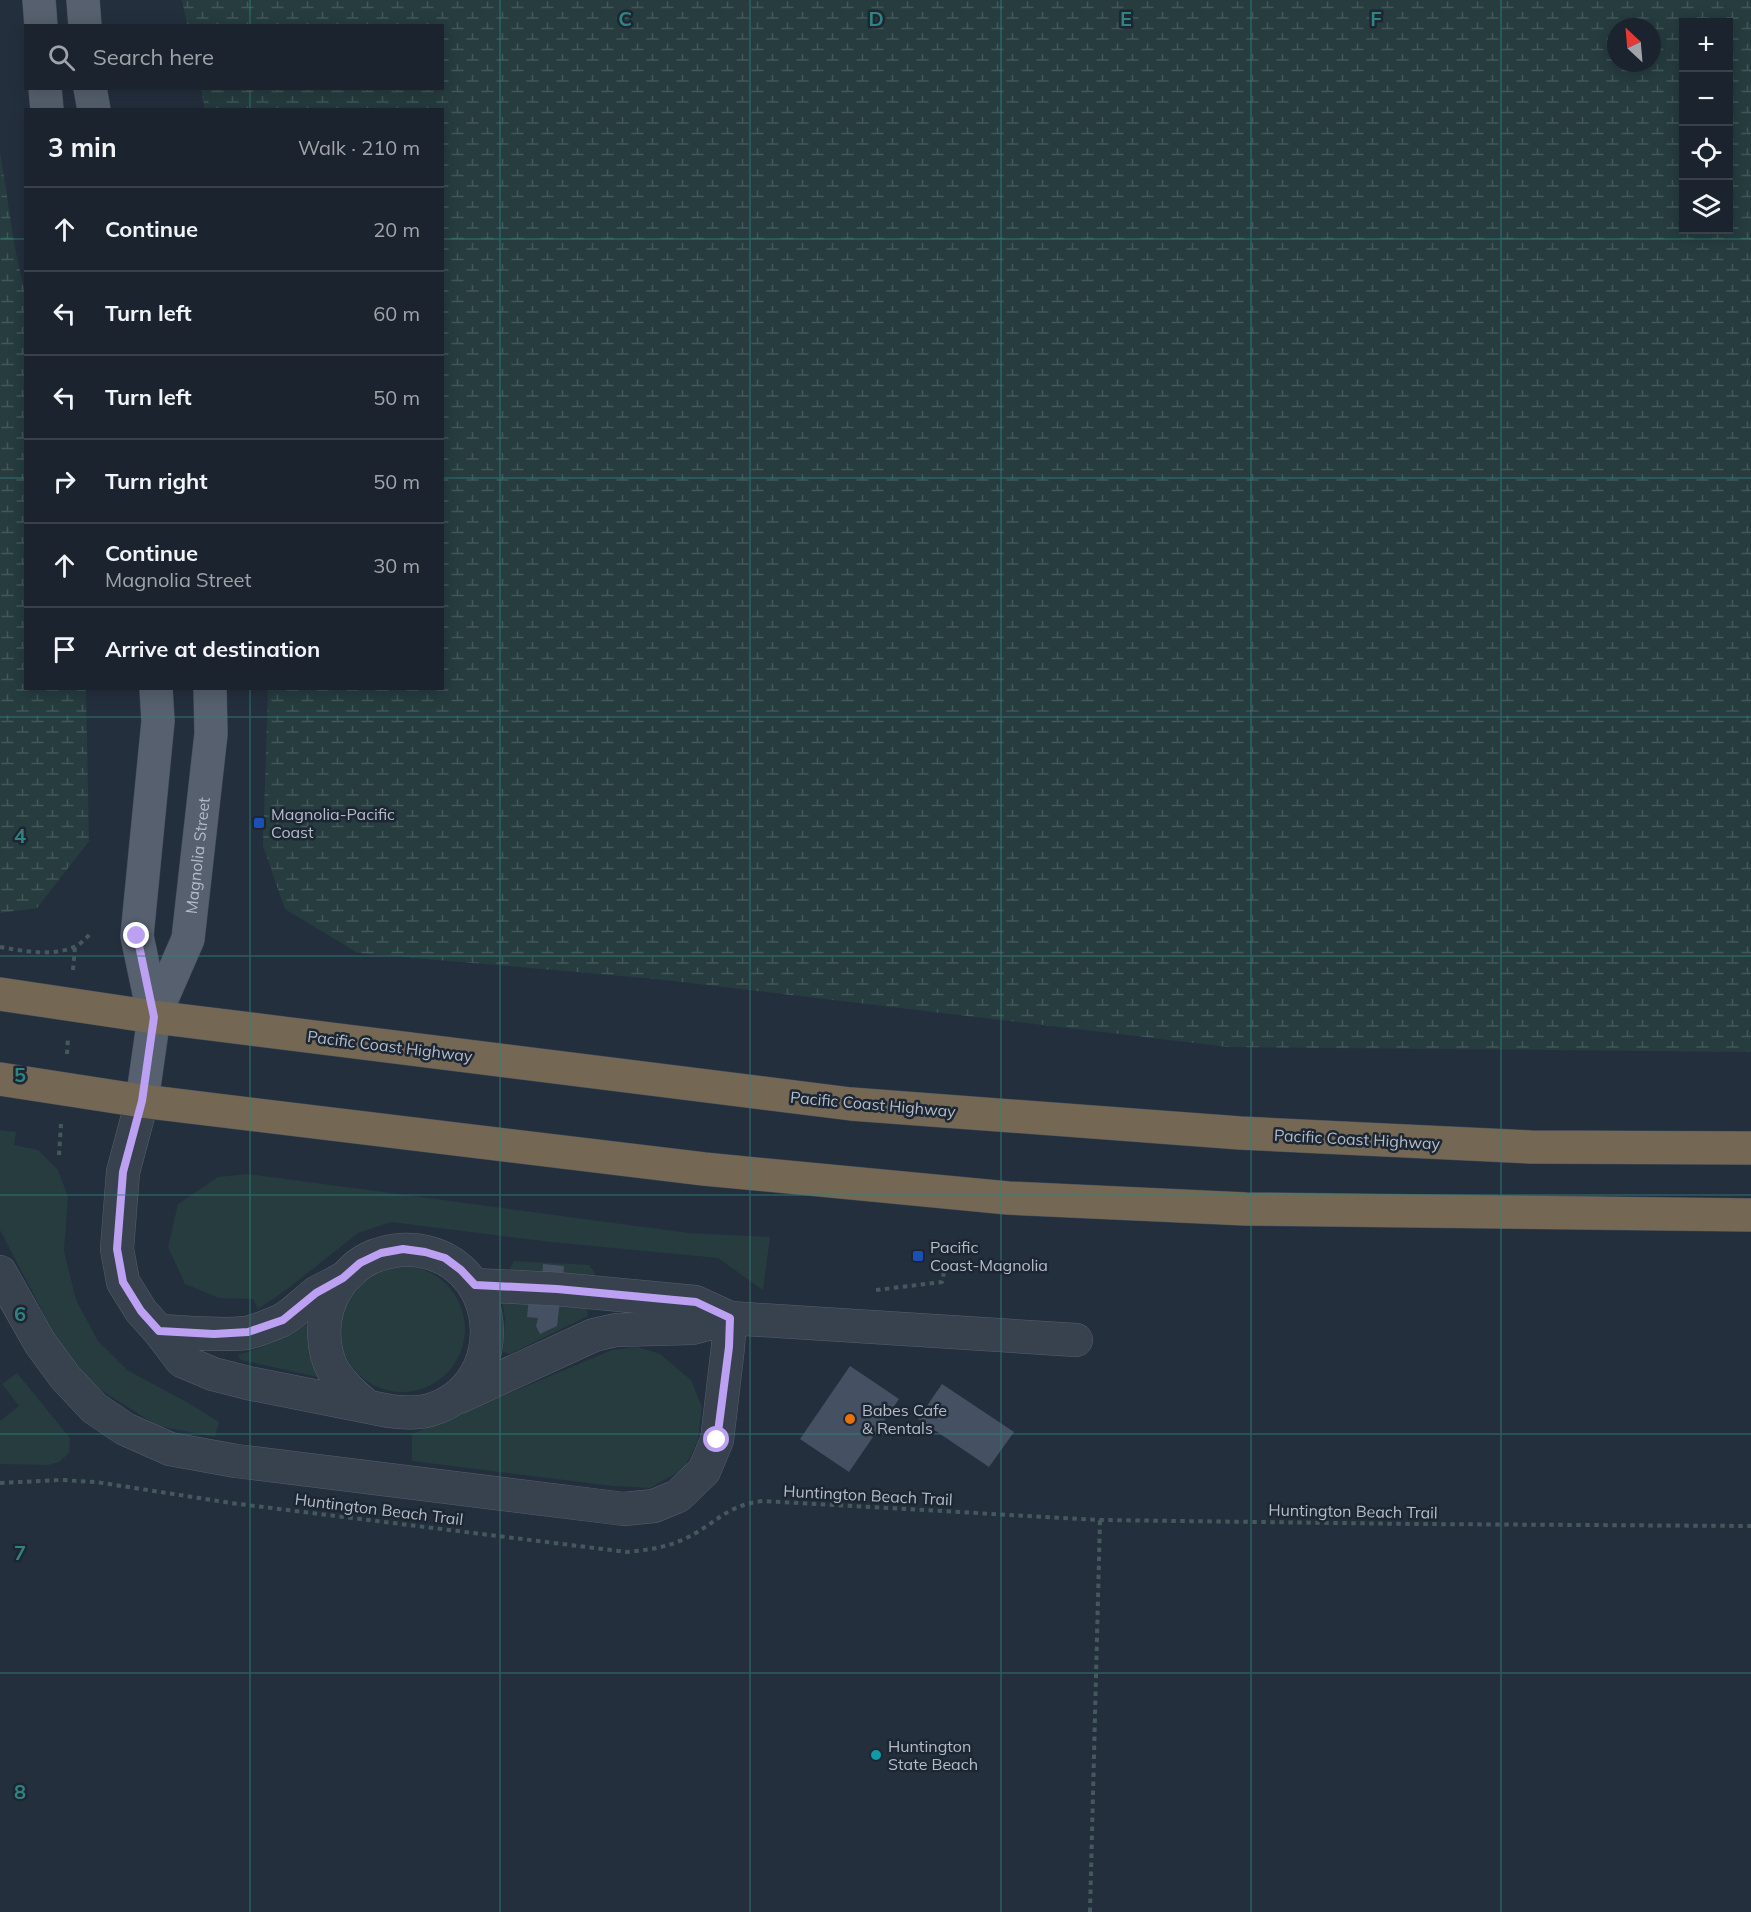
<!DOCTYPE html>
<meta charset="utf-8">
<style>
body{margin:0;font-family:Mulish,sans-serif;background:#282f3a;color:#f1f3f6}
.controls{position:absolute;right:18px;top:18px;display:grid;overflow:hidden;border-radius:0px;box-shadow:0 3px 15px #0003}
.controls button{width:54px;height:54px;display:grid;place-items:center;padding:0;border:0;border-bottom:2px solid #39404a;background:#1b232e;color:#f1f3f6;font:30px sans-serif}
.compass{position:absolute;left:1607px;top:18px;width:54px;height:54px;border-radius:50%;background:#1b232e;box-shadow:0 3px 15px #0003;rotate:334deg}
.stop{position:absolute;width:18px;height:18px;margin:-14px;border:4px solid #bca0f2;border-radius:50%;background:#fff}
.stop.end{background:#bca0f2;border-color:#fff;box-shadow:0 2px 6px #0008}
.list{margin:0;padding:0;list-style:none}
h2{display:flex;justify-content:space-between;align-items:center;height:78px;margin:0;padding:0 24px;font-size:26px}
h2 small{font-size:20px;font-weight:400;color:#a0a4aa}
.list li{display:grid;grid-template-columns:39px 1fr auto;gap:18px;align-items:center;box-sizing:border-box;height:84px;padding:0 24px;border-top:2px solid #39404a}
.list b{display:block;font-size:22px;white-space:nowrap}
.list p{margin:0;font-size:20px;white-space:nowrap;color:#a0a4aa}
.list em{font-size:20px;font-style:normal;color:#a0a4aa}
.icon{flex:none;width:33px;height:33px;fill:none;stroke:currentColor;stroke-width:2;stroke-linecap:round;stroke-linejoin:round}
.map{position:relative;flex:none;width:1751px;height:1912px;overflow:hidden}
.search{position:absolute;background:#1b232e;box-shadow:0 3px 15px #0003;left:24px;top:24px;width:420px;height:66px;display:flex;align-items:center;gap:15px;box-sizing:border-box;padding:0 21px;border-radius:0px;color:#a0a4aa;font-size:22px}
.panel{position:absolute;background:#1b232e;box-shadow:0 3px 15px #0003;left:24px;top:108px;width:420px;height:582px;border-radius:0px}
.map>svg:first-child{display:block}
</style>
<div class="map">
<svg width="1751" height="1912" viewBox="0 0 1751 1912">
<defs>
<pattern id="wetland-marsh" width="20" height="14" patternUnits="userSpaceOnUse" patternTransform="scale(1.5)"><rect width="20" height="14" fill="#263c3f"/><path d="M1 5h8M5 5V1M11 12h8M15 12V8" fill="none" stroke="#435659"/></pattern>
</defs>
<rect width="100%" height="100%" fill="#242f3e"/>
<!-- green -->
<path fill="#263c3f" d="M 0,1130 L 16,1132 L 14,1145 L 38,1150 L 58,1170 L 68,1197 L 64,1251 L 76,1300 L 98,1341 L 127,1370 L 192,1405 L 219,1422 L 215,1437 L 158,1426 L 96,1387 L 60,1345 L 0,1230 Z
M 248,1174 L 689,1233 L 770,1237 L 763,1290 L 718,1258 L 551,1242 L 391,1222 L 358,1233 L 286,1290 L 258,1309 L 253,1299 L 219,1298 L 185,1284 L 168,1247 L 178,1204 L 218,1177 Z
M 514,1261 L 589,1265 L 594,1272 L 595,1278 L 515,1275 L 510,1268 Z
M339 1329a63 63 0 1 1 126 0a63 63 0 1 1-126 0Z
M 501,1295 L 587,1307 L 588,1316 L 510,1354 L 503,1352 L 505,1319 Z
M 312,1320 L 322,1378 L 241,1360 L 238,1355 C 267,1346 288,1338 312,1320 Z
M 637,1347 L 660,1354 L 691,1380 L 702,1407 L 698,1440 L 684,1469 L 650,1488 L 613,1486 L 412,1461 L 412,1434 L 612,1350 Z
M 17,1373 L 70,1438 L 69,1453 L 59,1462 L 48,1465 L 0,1464 L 0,1421 L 19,1406 L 2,1384 Z"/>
<!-- wetland -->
<path fill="url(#wetland-marsh)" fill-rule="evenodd" d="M 182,0 L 1751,0 L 1751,1052 L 1228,1047 L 656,979 L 358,953 L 285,909 L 263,846 L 268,689 L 442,688 L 442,110 L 205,109 L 201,89 L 442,88 L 442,26 L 187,25 ZM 1684,22 L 1728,22 L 1728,230 L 1684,230 ZM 1616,27 L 1652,27 L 1652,63 L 1616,63 Z
M 0,152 L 15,248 L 26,298 L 26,688 L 86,689 L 89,841 L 37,908 L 0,913 Z"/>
<!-- building -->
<path fill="#455162" d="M 543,1264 L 564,1266 L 563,1279 L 542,1277 Z
M 529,1298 L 560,1301 L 557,1326 L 540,1334 L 536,1326 L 538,1318 L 527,1317 Z
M 850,1366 L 899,1399 L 849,1472 L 800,1439 Z
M 942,1384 L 1014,1432 L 989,1467 L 918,1419 Z"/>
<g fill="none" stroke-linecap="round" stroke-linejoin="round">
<defs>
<path id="minor" d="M 142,1101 L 123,1172 L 117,1249 L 123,1282 L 141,1311 L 159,1331 L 182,1361 L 213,1374 L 248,1383 L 389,1411 C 403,1413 416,1414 430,1410 C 508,1387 505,1271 426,1252 C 405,1247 379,1251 361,1263 C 354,1267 350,1274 344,1278 C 335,1284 325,1287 316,1293 C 304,1302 293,1315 280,1321 C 270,1325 257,1331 246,1333 C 217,1336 188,1332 159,1331
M 0,1272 L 40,1343 L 65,1377 L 94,1408 L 125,1429 L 170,1449 L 236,1461 L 624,1509 L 654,1506 L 678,1496 L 704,1471 L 717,1440 L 728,1347 L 730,1318
M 343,1279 C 339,1285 334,1292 331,1299 C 321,1321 322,1351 334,1372 C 343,1386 355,1396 367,1406
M 475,1285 L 557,1289 L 695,1302 L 730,1318
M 459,1397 L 594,1335 L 616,1330 L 692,1328 L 730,1318 L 1076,1340"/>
<g id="major">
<path d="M 39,0 L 41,26"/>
<path d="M 83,0 L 85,26"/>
<path d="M 45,88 L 47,110"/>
<path d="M 90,88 L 94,110"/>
<path d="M 154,1017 L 137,936 L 158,721 L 156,688"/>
<path id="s1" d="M 142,1101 L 154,1017 L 188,939 L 211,734 L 210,688"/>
</g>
<path id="highway" d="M 0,994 L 154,1017 L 851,1104 L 1240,1133 L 1531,1147 L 1751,1148
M 0,1079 L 142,1101 L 704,1169 L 1008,1198 L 1246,1209 L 1751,1215"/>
</defs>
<!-- minor casing -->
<use href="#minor" stroke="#565f6c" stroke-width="34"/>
<!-- major casing -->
<use href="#major" stroke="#414a57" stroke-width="34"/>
<!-- highway casing -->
<use href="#highway" stroke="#434c59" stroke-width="34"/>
<!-- path -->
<path stroke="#44595c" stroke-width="4" stroke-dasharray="4.5 4.5" stroke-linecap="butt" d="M 0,947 C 22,951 55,957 76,946 C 81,944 86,938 90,934
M 73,970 L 75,947
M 67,1054 L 68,1037
M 59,1155 L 61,1124
M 876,1290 L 942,1282 L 946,1263
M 0,1483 L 61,1480 L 96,1482 L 231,1503 L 627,1552 C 646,1550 664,1548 682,1540 C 714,1526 725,1505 763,1501 L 1100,1520 L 1417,1524 L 1751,1526
M 1090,1912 L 1100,1520"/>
<!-- minor -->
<use href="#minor" stroke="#38414e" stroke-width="33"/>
<!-- major -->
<use href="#major" stroke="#56606e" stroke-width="33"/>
<!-- highway -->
<use href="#highway" stroke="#746855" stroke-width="33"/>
</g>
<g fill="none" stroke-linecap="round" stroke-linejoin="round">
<!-- route -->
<path stroke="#bca0f2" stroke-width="8" d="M 137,936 L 154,1017 L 142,1101 L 123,1172 L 117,1249 L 123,1282 L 141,1311 L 159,1331 L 214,1334 L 248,1332 L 283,1320 L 316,1293 L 343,1278 L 360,1263 L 381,1253 L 403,1249 L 425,1252 L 445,1258 L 461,1270 L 475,1285 L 557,1289 L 696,1302 L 730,1318 L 729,1347 L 717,1440"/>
</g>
<!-- grid -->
<path fill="none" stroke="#308480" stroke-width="1.5" stroke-opacity="0.55" d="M 250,0 L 250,26M 500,0 L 500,1912M 750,0 L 750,1912M 1001,0 L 1001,1912M 1251,0 L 1251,1912M 1501,0 L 1501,1912M 250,88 L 250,110M 0,239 L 26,239M 442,239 L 1751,239M 0,478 L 26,478M 442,478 L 1751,478M 250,688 L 250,1912M 0,717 L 1751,717M 0,956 L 1751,956M 0,1195 L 1751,1195M 0,1434 L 1751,1434M 0,1673 L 1751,1673"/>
<!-- markers -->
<g fill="#1a4fb4" stroke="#1d2633" stroke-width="2">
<rect x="253" y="817" width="12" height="12" rx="3"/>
<rect x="912" y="1250" width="12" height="12" rx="3"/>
</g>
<circle fill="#e8710a" stroke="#1d2633" stroke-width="2" cx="850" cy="1419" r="6"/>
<circle fill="#0f9aa8" stroke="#1d2633" stroke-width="2" cx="876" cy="1755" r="6"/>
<g text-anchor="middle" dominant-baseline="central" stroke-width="5" stroke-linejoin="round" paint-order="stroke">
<!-- poi labels -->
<g font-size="16" fill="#b4bcc9" stroke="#1d2633" text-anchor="start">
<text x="271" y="814">Magnolia-Pacific<tspan x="271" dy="18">Coast</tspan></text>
<text x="930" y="1247">Pacific<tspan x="930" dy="18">Coast-Magnolia</tspan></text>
<text x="862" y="1410">Babes Cafe<tspan x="862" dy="18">&amp; Rentals</tspan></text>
<text x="888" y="1746">Huntington<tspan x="888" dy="18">State Beach</tspan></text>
</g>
<!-- street labels -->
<g font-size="16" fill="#b4bcc9" stroke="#1d2633">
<text stroke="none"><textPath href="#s1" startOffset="254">Magnolia Street</textPath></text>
<text transform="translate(390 1046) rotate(7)">Pacific Coast Highway</text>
<text transform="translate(873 1104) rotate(5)">Pacific Coast Highway</text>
<text transform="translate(1357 1139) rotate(3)">Pacific Coast Highway</text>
<text transform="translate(868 1495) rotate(3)">Huntington Beach Trail</text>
<text transform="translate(379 1509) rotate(7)">Huntington Beach Trail</text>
<text transform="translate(1353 1511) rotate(1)">Huntington Beach Trail</text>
</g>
</g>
<g font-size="20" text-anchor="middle" font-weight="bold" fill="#308480" stroke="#1d2633" stroke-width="5" stroke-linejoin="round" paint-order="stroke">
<text x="625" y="26">C</text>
<text x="876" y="26">D</text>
<text x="1126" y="26">E</text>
<text x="1376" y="26">F</text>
<text x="20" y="843">4</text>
<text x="20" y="1082">5</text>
<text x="20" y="1321">6</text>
<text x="20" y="1560">7</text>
<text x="20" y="1799">8</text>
</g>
</svg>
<div class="controls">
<button>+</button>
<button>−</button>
<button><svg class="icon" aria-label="locate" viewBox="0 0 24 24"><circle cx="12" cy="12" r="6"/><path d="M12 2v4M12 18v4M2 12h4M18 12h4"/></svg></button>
<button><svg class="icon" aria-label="layers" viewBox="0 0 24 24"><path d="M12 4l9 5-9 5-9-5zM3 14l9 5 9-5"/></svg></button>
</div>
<svg class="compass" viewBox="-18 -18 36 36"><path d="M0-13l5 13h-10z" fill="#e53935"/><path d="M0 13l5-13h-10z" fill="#a0a4aa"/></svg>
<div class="stop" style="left:717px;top:1440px"></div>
<div class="stop end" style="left:137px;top:936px"></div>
<div class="search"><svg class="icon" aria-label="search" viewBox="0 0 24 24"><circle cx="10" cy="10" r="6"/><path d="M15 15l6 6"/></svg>Search here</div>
<section class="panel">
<h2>3 min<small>Walk · 210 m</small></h2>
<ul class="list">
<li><svg class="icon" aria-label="ahead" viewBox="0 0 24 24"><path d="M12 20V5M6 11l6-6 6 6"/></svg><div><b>Continue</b></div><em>20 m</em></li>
<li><svg class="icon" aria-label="left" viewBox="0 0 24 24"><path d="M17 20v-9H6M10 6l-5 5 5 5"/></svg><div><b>Turn left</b></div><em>60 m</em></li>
<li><svg class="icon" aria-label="left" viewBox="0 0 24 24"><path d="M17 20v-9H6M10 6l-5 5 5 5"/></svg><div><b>Turn left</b></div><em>50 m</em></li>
<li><svg class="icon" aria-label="right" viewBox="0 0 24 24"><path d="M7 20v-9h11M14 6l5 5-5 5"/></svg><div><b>Turn right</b></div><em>50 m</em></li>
<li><svg class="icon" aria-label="ahead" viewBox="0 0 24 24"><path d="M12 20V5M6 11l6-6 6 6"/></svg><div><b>Continue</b><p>Magnolia Street</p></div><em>30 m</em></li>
<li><svg class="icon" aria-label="arrive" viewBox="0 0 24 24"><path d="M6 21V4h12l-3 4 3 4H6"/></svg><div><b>Arrive at destination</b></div></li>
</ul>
</section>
</div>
